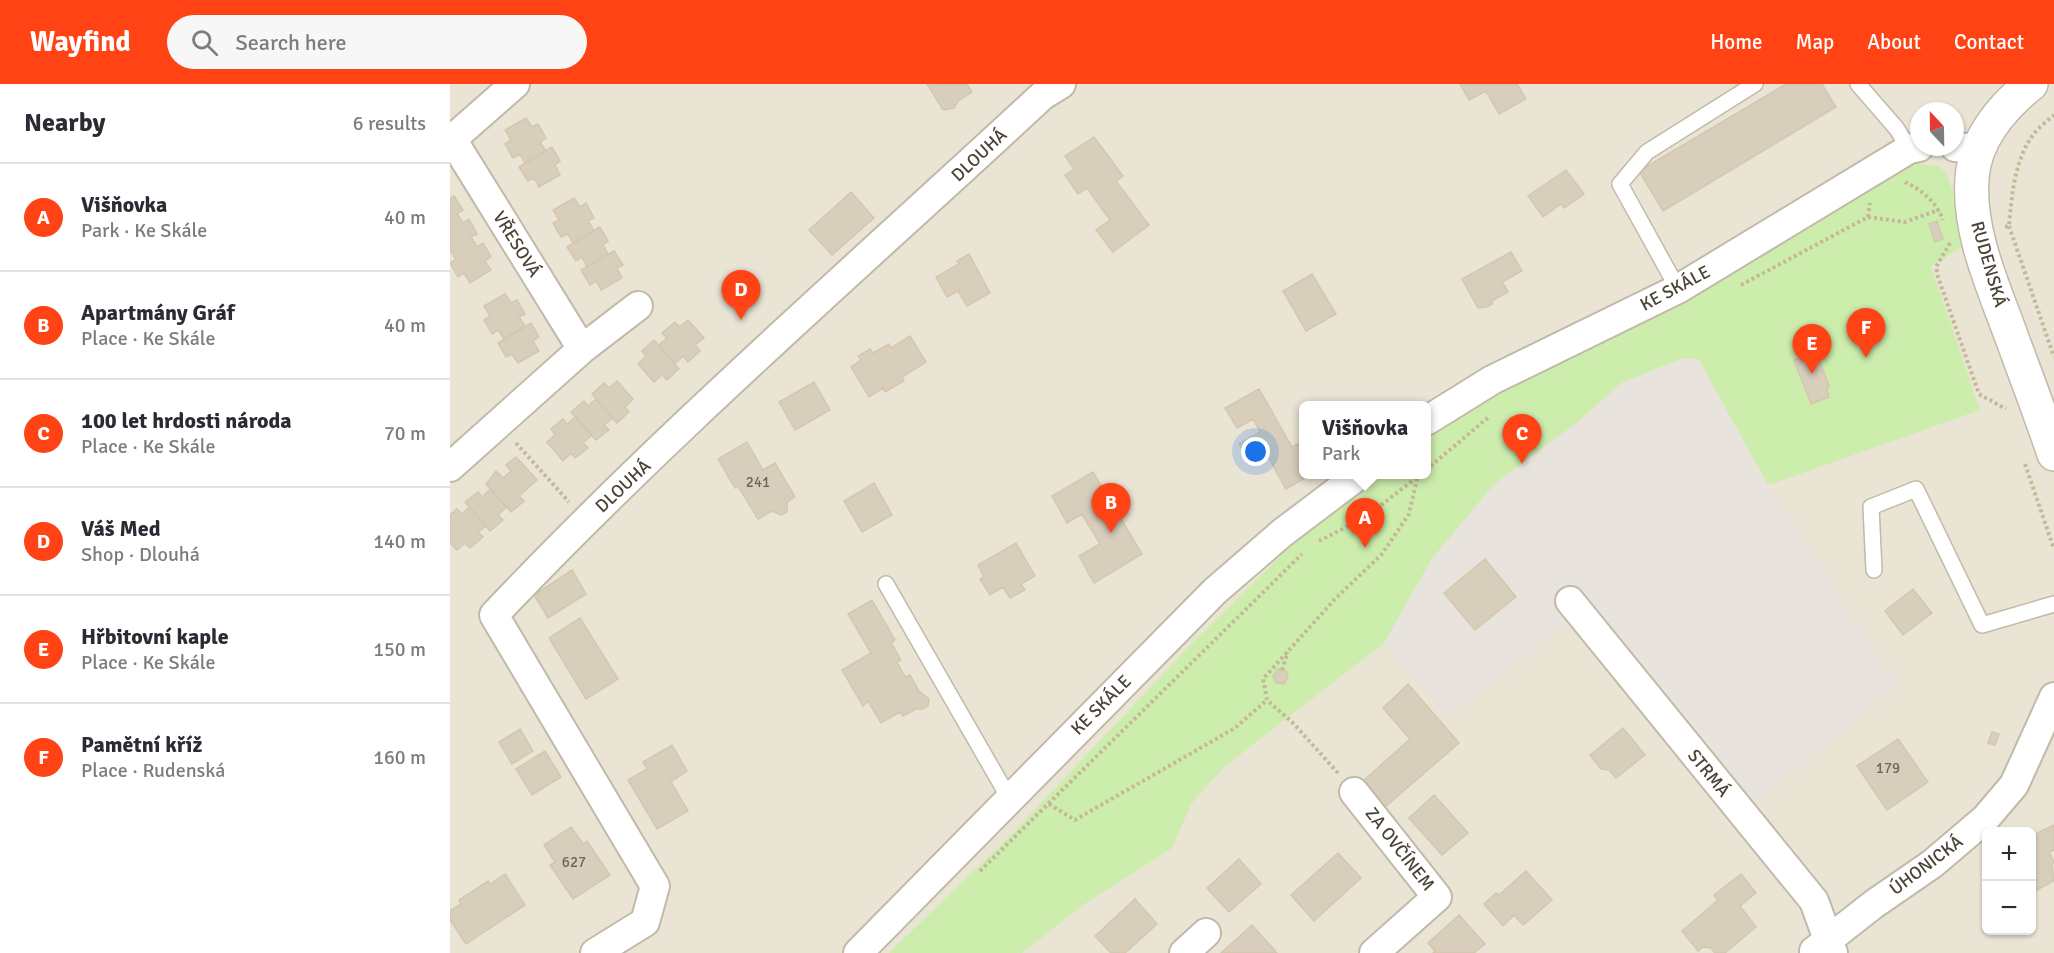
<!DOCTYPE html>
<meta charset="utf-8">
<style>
body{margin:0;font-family:Signika,sans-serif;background:#f7f7f7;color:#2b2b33}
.controls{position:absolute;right:18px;bottom:18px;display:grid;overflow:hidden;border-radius:9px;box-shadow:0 2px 4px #0004}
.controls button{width:54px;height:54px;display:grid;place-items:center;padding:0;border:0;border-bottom:2px solid #e1e1e2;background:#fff;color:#2b2b33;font:30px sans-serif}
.compass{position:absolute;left:1460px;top:18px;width:54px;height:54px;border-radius:50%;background:#fff;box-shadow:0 2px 4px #0004;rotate:338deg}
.you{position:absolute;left:806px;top:368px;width:21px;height:21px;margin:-15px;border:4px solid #fff;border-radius:50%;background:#1a73e8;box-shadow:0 0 0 9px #1a73e833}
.badge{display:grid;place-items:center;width:39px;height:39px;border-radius:50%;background:#ff4315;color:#fff;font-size:20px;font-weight:700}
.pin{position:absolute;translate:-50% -50px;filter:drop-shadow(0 2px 3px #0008)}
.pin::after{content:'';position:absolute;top:32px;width:21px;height:18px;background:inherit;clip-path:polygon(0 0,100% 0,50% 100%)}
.popup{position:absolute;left:849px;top:317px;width:132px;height:78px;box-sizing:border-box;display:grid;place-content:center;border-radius:9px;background:#fff;filter:drop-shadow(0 2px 4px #0005);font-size:20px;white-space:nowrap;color:#7c7c81}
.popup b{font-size:22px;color:#2b2b33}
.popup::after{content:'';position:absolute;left:50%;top:100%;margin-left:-12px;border:12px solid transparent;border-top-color:#fff}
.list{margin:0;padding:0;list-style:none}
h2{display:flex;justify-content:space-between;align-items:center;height:78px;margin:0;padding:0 24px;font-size:26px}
h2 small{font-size:20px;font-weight:400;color:#7c7c81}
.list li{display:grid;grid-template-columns:39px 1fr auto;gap:18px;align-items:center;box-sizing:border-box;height:108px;padding:0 24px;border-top:2px solid #e1e1e2}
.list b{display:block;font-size:22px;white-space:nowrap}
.list p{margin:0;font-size:20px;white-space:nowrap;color:#7c7c81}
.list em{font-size:20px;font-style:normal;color:#7c7c81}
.icon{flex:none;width:33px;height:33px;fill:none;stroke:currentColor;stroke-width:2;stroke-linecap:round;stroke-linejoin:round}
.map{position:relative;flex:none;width:1604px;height:869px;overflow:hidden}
header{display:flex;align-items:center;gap:36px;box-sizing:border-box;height:84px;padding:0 30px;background:#ff4315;color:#fff}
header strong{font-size:28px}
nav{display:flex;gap:33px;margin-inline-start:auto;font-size:21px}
.search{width:420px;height:54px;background:#f7f7f7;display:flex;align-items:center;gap:15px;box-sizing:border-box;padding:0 21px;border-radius:33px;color:#7c7c81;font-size:22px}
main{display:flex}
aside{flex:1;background:#fff}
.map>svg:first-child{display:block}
</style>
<header>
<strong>Wayfind</strong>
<div class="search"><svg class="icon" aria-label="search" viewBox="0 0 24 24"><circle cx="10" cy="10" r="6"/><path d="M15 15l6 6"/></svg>Search here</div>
<nav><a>Home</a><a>Map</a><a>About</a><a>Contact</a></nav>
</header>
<main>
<aside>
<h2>Nearby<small>6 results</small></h2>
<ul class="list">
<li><span class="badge">A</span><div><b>Višňovka</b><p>Park · Ke Skále</p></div><em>40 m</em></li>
<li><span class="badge">B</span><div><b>Apartmány Gráf</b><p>Place · Ke Skále</p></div><em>40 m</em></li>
<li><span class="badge">C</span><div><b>100 let hrdosti národa</b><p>Place · Ke Skále</p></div><em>70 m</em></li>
<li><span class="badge">D</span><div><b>Váš Med</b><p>Shop · Dlouhá</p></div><em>140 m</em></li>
<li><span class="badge">E</span><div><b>Hřbitovní kaple</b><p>Place · Ke Skále</p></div><em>150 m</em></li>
<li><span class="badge">F</span><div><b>Pamětní kříž</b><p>Place · Rudenská</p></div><em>160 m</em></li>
</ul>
</aside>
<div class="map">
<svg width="1604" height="869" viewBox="0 0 1604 869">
<rect width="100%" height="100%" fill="#f5f2e8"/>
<!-- residential -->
<path fill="#eae4d5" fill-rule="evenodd" d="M 0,0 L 1604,0 L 1604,869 L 0,869 ZM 1469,27 L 1505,27 L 1505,63 L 1469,63 ZM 854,322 L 976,322 L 976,390 L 854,390 ZM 1536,748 L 1582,748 L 1582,846 L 1536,846 Z"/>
<!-- industrial -->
<path fill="#e8e3dc" d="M 1233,274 L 1249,276 L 1317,399 L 1418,556 L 1450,601 L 1303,720 L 1139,520 L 997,636 L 934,559 L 981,476 L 1044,400 L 1126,339 L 1173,298 Z"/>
<!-- green -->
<path fill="#cdedad" d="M 1463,79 L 1488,82 L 1497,89 L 1518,159 L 1481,182 L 1530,326 L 1322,400 L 1317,399 L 1249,276 L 1233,274 L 1173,298 L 1126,339 L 1044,400 L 981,476 L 934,559 L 774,683 L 741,720 L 722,764 L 633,821 L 572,869 L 439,869 L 561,751 L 745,556 L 851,452 L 927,391 L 976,390 L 977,352 L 1052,300 L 1447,85 Z"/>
<!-- building -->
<path fill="#d8cebc" stroke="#d4c7ae" stroke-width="1.5" d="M 477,0 L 517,0 L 522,8 L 508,17 L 504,24 L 493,26 Z
M 1010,0 L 1067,0 L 1076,15 L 1049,30 L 1036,7 L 1019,16 Z
M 1336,0 L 1372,0 L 1386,23 L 1213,127 L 1189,87 Z
M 76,34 L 82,43 L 88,40 L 96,54 L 90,58 L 96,67 L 75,79 L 70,70 L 63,74 L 55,60 L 61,56 L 55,46 Z
M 644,53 L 673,92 L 666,97 L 699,141 L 663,168 L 646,146 L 660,136 L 637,104 L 628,110 L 615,91 L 624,85 L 615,72 Z
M 102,63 L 110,77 L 105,81 L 110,91 L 89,103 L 84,94 L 78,97 L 69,83 Z
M 1116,86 L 1134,110 L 1114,124 L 1111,120 L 1093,133 L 1078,112 Z
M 401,108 L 424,134 L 382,171 L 359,146 Z
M 4,112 L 13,126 L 7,130 L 13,139 L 19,135 L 27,150 L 21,153 L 27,163 L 33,159 L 41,173 L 35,177 L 41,186 L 20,199 L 14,189 L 8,193 L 0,179 L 6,175 L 0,166 L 0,115 Z
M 124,114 L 130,123 L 136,119 L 144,134 L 138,137 L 144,147 L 123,159 L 118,150 L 111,153 L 103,139 L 109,136 L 103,126 Z
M 1487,137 L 1493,155 L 1485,158 L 1479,140 Z
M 150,143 L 158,157 L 153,161 L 158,170 L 137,183 L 132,173 L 126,177 L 117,163 Z
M 164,167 L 173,181 L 167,184 L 172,194 L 151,206 L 146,197 L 140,201 L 131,186 Z
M 1061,168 L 1072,187 L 1052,198 L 1058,208 L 1043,216 L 1042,220 L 1037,223 L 1028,224 L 1012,195 Z
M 519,170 L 540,209 L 517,222 L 508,207 L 497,213 L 486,193 L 509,180 L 507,177 Z
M 862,190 L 886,230 L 856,247 L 833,207 Z
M 55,210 L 61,219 L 67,216 L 75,230 L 69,233 L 75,242 L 54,255 L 48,246 L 42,250 L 34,236 L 40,232 L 34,222 Z
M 238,236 L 254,254 L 245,261 L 250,267 L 238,278 L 233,272 L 225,280 L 209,261 L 217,254 L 212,249 L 225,238 L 229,243 Z
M 81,239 L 89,253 L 83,257 L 89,267 L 68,279 L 62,270 L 56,273 L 48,259 Z
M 460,252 L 476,278 L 452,293 L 454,297 L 435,308 L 433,304 L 419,313 L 401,283 L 411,276 L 408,272 L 420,265 L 423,269 L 439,260 L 441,264 Z
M 204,256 L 229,285 L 217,296 L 212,291 L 204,298 L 188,280 L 196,272 L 192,267 Z
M 1350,274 L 1352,278 L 1363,274 L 1364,278 L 1370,279 L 1379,301 L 1377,306 L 1379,313 L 1361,320 L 1344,276 Z
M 167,297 L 183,315 L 175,323 L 179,328 L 167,339 L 142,310 L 154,299 L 159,304 Z
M 364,298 L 380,326 L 345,346 L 329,318 Z
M 809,305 L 842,363 L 848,360 L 854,370 L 854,390 L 862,390 L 836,405 L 817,371 L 801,380 L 789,360 L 810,348 L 803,335 L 787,344 L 775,324 Z
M 146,315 L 163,334 L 154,341 L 159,346 L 146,356 L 121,328 L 134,317 L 138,322 Z
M 126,333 L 142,351 L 133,359 L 138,364 L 125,374 L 121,369 L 113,377 L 97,358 L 105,351 L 101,345 L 113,335 L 117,340 Z
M 297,358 L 313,386 L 325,379 L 345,413 L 337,418 L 337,428 L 331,431 L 322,427 L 308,435 L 288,402 L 285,404 L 268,375 Z
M 66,373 L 87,396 L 69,412 L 74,417 L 61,428 L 36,400 L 46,387 L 53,394 L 61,387 L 56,381 Z
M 643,388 L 692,470 L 644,499 L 629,472 L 650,460 L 632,430 L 617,439 L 602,412 Z
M 424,399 L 442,431 L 412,448 L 394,417 Z
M 41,405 L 56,423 L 48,431 L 53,436 L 40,447 L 15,418 L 28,408 L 32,413 Z
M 19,423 L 36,442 L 28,448 L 33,453 L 20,464 L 15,459 L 7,466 L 0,459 L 0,431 L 7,425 L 12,430 Z
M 566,459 L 585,492 L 571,500 L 575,506 L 560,514 L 553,503 L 540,511 L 530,495 L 534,493 L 528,481 Z
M 1035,475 L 1066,513 L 1025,546 L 994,509 Z
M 122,486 L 136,510 L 98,534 L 84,511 Z
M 1463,505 L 1482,529 L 1453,551 L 1435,527 Z
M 422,516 L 445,556 L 441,559 L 451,576 L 447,578 L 455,593 L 460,591 L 469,607 L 479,615 L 478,622 L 472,625 L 466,625 L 453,632 L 450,628 L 431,639 L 418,617 L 413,622 L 392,586 L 421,569 L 398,530 Z
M 130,534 L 168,595 L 136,615 L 99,554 Z
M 828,585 L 836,587 L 838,594 L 834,600 L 826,599 L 823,592 Z
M 958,600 L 1009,659 L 935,723 L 912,698 L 960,655 L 933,624 Z
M 1173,644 L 1195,671 L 1166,694 L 1159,686 L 1151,685 L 1140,671 Z
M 70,645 L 83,667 L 62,680 L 49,658 Z
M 1542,648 L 1549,650 L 1545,661 L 1538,659 Z
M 1448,655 L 1478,698 L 1437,726 L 1407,682 Z
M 222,661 L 237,687 L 221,698 L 238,727 L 207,745 L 178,696 L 197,685 L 193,678 Z
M 95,667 L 111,693 L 82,711 L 66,685 Z
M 984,711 L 1018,749 L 992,771 L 959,734 Z
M 1604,741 L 1604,766 L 1599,768 L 1604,778 L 1602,780 L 1604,797 L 1583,808 L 1582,756 L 1587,753 L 1585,750 Z
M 121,743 L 133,760 L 137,757 L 160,791 L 123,815 L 100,781 L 105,778 L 94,761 Z
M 888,769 L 911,794 L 864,837 L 841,811 Z
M 789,775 L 811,800 L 779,828 L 757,804 Z
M 1076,787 L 1102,816 L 1073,841 L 1064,831 L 1053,842 L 1034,820 L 1046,809 L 1049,811 Z
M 55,790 L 75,821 L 16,860 L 0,836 L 0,827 L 11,820 L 9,816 L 38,797 L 40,800 Z
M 1291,790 L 1306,809 L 1290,822 L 1306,843 L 1275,869 L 1265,869 L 1261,864 L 1253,863 L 1248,867 L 1232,847 L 1268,816 L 1264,811 Z
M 685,815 L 707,840 L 675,869 L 661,869 L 645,852 Z
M 1009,831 L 1035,860 L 1024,869 L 983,869 L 985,867 L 978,859 Z
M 802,841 L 827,869 L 771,869 Z"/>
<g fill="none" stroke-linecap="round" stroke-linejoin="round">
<defs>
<path id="service" d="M 1408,0 L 1447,45 L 1459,65
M 1228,205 L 1170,100 L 1197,68 L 1305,0
M 1424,486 L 1421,423 L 1466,405 L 1532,541 L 1604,520
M 436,500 L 559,714"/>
<path id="minor" d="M 2,55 L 132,265
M 0,57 L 65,0
M 1505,63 L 1529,65
M 976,337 L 1042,296 L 1228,205 L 1459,65 L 1469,63
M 0,383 L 132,265 L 188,222
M 1120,517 L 1364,817 L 1383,869
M 904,708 L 987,813 L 924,869
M 1364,867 L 1424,820 L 1482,780 L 1535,735 L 1564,701 L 1604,613
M 145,869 L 195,838 L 205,802 L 44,531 C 217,348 409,182 593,11 L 611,0
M 408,869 L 765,507 L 832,449 L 910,390
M 734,869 L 756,849"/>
<path id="tertiary" d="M 1581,0 C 1552,23 1524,56 1522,95 C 1518,149 1544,204 1562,254 C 1576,292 1591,331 1604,370"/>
</defs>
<!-- service casing -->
<use href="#service" stroke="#c2baa9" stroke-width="18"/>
<!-- minor casing -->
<use href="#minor" stroke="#c2baa9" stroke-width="32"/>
<!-- tertiary casing -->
<use href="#tertiary" stroke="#c2baa9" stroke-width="36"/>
<!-- path -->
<path stroke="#c5b899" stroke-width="4" stroke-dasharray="3 3" stroke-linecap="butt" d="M 1455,98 C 1472,106 1487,119 1493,136
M 1418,133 L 1455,138 L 1489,126
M 1559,142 L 1604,273
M 1555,143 L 1559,142 C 1562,111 1564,77 1583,51 C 1588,44 1597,37 1604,31
M 1500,159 L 1486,183 L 1488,193 L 1529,310 L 1556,325
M 1291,201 L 1418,133 L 1420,119
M 66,359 L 119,418
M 1575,380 L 1604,465
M 976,386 L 1040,332
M 869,457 L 916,433 L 971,390
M 832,586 L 838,568
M 888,689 L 843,639 L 817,616 L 813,595 L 885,515 L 932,470 L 959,430 L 967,395
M 599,720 L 625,736 L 785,644 L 817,616
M 530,787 L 852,470"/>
<!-- service -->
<use href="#service" stroke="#fff" stroke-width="15"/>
<!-- minor -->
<use href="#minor" stroke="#fff" stroke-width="28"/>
<!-- tertiary -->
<use href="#tertiary" stroke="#fff" stroke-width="33"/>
</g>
<g text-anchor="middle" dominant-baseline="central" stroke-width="4.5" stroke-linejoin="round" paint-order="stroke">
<!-- number labels -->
<g font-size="15" fill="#6e6658">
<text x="308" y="398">241</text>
<text x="1438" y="684">179</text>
<text x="124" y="778">627</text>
</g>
<!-- street labels -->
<g font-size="18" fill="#4a4336" stroke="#fff">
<text transform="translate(529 71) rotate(-43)">DLOUHÁ</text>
<text transform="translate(67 160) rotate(58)">VŘESOVÁ</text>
<text transform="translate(1539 180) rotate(74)">RUDENSKÁ</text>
<text transform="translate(1225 204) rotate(-28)">KE SKÁLE</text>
<text transform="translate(173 402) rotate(-43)">DLOUHÁ</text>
<text transform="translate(651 621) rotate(-45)">KE SKÁLE</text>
<text transform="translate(1259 689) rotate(51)">STRMÁ</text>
<text transform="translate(950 765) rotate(52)">ZA OVČÍNEM</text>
<text transform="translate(1476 781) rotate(-37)">ÚHONICKÁ</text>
</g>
</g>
</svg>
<div class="controls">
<button>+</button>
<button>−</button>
</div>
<svg class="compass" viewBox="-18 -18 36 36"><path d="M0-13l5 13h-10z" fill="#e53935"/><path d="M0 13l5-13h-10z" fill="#7c7c81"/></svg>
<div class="you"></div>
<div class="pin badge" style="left:915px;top:464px">A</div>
<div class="popup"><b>Višňovka</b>Park</div>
<div class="pin badge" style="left:661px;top:449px">B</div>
<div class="pin badge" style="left:1072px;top:380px">C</div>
<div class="pin badge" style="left:291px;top:236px">D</div>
<div class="pin badge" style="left:1362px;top:290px">E</div>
<div class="pin badge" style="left:1416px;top:274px">F</div>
</div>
</main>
